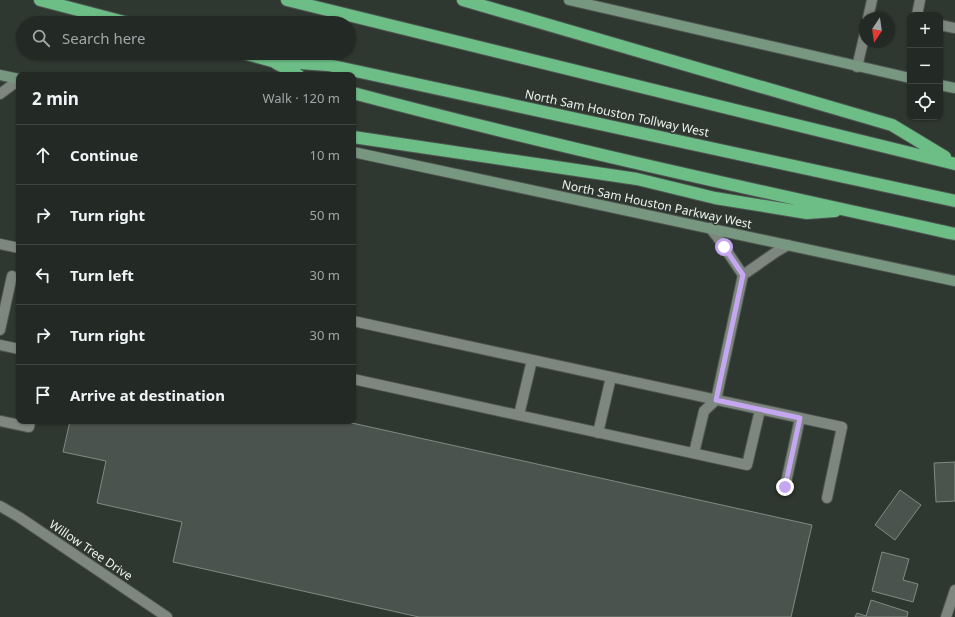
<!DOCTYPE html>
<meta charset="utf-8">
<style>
body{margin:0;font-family:"Noto Sans",sans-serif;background:#2b312d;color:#f1f3f6}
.controls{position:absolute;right:12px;top:12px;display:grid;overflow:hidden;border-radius:8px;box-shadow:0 1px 3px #0004}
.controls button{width:36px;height:36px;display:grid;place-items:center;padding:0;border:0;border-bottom:1px solid #404542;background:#232925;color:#f1f3f6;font:20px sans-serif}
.compass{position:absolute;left:859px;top:12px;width:36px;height:36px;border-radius:50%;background:#232925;box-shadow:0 1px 3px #0004;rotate:193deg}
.stop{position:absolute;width:12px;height:12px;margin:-9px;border:3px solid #c5a6f0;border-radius:50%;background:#fff}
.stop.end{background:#c5a6f0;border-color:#fff;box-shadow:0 1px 4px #0008}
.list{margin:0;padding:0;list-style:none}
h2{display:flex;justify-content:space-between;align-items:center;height:52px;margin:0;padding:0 16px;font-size:17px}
h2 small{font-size:13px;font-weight:400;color:#a3a6a7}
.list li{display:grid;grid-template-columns:26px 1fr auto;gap:12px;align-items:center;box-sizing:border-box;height:60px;padding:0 16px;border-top:1px solid #404542}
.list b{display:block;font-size:15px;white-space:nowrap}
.list em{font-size:13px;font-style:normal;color:#a3a6a7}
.icon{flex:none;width:22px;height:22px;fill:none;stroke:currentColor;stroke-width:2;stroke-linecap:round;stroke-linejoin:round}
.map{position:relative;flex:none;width:955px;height:617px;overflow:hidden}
.search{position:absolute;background:#232925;box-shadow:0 1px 3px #0004;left:16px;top:16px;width:340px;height:44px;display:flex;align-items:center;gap:10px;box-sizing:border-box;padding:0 14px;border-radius:22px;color:#a3a6a7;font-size:15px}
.panel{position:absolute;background:#232925;box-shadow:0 1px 3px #0004;left:16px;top:72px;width:340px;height:352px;border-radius:8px}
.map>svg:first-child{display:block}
</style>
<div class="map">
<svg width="955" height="617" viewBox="0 0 955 617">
<rect width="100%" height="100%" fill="#2f3731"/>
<!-- building -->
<path fill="#4a534d" stroke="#818a83" d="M 70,421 L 343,421 L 812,525 L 791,617 L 419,617 L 173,562 L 182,522 L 97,503 L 106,461 L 63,452 Z
M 955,462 L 955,501 L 936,502 L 934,463 Z
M 900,490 L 921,505 L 895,540 L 875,525 Z
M 882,552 L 909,559 L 903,580 L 918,584 L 913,602 L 872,591 Z
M 871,600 L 908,612 L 907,617 L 855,617 L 857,613 L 866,616 Z"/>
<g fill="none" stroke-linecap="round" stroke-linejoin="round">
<defs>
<path id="lane" d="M 917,15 L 920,0
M 868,18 L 872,0
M 940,25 L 955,28
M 857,67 L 865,33
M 0,94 L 12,85 L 19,82
M 710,228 L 718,238 L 743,275 L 776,252 L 788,245
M 0,244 L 19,248
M 353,321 L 842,427 L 827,498
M 0,330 L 12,276
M 0,345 L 19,349
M 353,379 L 747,465 L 760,410
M 519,415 L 532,360
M 0,421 L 29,427 L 30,421
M 598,433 L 611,377
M 694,453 L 704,411 L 716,400 L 743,275
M 785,487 L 800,418"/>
<path id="street" d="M 0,506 L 19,517 L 167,617
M 946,617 L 955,590"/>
<path id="secondary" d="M 569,0 L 910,78
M 0,75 L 19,79
M 940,85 L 955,88
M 353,152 L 955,281"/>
<path id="highway" d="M 40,0 L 128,23
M 287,0 L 955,164
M 463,0 L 892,125 L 945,157
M 243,53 L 272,61 L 328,65 L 955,201
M 276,63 L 298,75
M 353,93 C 552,146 754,190 955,234
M 353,137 L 637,179 L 715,198 L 807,213 L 835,211"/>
</defs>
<!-- lane casing -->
<use href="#lane" stroke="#4f5651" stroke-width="12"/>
<!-- street casing -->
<use href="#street" stroke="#4f5651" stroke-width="12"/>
<!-- secondary casing -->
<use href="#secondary" stroke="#4f5651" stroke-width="12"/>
<!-- highway casing -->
<use href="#highway" stroke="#4f5651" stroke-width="14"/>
<!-- lane -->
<use href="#lane" stroke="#7d867f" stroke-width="10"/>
<!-- street -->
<use href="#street" stroke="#7d867f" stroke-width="10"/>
<!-- secondary -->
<use href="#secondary" stroke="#789781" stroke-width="10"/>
<!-- highway -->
<use href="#highway" stroke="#6cbe86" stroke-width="12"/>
</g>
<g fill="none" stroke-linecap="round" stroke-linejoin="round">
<!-- route -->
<path stroke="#c5a6f0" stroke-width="5" d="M 724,247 L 743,275 L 716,400 L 800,418 L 785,487"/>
</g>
<g text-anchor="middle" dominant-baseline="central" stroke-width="3" stroke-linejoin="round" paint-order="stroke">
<!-- street labels -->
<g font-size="12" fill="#edf3ef" stroke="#2f3731">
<text transform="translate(617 113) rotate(12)">North Sam Houston Tollway West</text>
<text transform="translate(657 204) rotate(12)">North Sam Houston Parkway West</text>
<text transform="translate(91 550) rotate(34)">Willow Tree Drive</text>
</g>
</g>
</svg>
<div class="controls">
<button>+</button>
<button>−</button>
<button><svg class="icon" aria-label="locate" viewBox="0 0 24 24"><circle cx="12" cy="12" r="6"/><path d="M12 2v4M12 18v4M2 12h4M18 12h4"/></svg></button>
</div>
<svg class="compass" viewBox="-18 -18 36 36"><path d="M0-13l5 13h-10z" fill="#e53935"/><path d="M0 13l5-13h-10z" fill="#a3a6a7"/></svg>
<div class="stop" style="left:724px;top:247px"></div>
<div class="stop end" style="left:785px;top:487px"></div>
<div class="search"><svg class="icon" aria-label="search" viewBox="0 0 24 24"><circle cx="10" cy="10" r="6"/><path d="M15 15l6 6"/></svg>Search here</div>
<section class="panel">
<h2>2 min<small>Walk · 120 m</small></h2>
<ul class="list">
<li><svg class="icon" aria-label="ahead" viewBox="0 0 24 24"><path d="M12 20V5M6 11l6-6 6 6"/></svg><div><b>Continue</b></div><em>10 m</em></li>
<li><svg class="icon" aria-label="right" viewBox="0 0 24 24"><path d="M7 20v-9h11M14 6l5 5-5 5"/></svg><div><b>Turn right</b></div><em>50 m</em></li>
<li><svg class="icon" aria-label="left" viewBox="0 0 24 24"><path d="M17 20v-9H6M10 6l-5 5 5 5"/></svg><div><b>Turn left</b></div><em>30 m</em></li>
<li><svg class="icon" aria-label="right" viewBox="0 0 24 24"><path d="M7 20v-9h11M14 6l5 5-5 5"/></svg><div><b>Turn right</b></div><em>30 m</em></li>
<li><svg class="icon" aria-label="arrive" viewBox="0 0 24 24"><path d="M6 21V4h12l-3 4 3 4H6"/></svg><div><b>Arrive at destination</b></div></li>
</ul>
</section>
</div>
